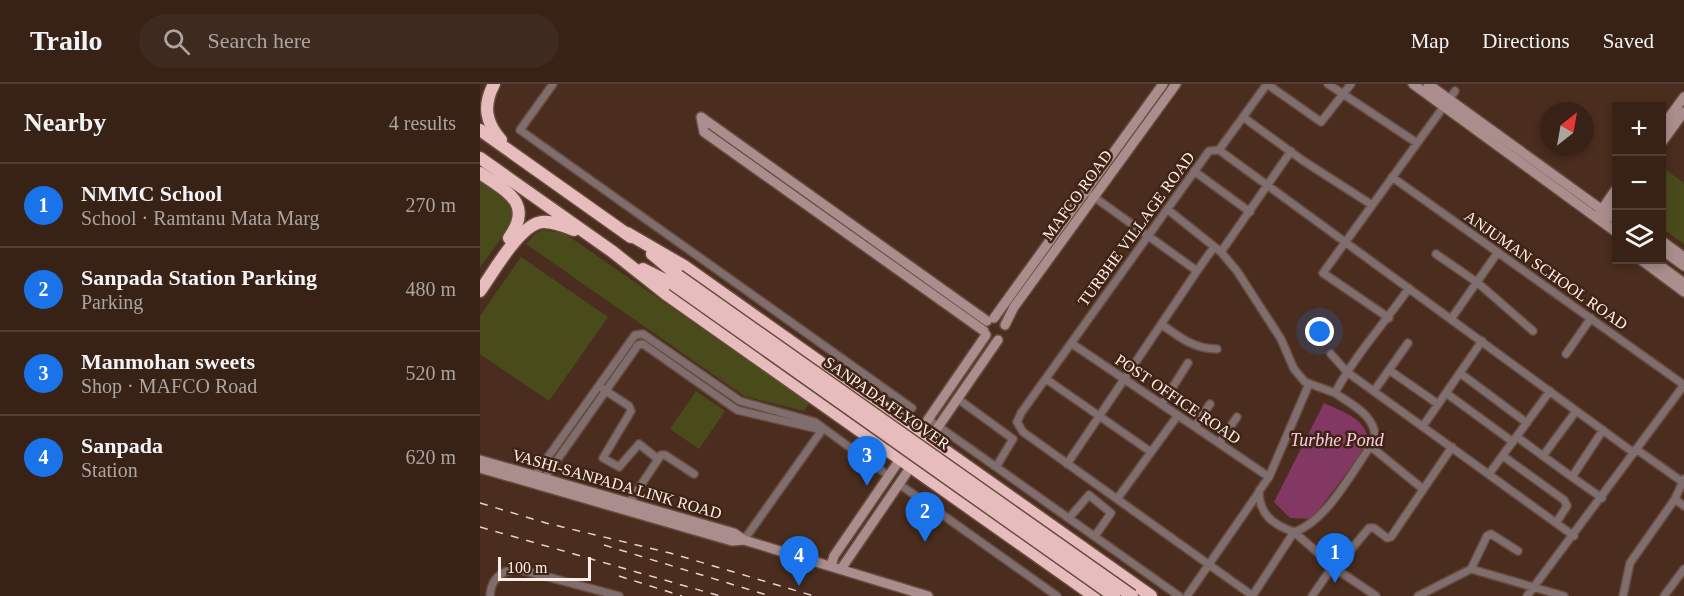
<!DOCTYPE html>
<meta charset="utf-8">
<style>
body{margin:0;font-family:Georgia,serif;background:#3f2a1f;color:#f1f3f6}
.controls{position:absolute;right:18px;top:18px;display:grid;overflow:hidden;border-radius:0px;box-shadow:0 3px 9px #0003}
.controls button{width:54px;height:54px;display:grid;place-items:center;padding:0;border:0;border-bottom:2px solid #523f35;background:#382216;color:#f1f3f6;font:30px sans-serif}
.compass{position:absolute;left:1060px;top:18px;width:54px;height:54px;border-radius:50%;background:#382216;box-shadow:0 3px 9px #0003;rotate:31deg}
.scale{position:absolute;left:18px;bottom:15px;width:93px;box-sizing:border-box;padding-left:6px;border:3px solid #ffefe8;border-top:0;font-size:16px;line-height:21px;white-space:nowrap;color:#ffefe8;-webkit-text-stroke:4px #3f2314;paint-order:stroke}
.you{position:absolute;left:840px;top:248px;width:21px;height:21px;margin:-15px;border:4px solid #fff;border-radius:50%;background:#1a73e8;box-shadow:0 0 0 9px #1a73e833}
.badge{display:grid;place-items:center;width:39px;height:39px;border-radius:50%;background:#1a73e8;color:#fff;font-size:20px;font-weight:700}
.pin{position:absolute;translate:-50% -50px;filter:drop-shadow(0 2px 3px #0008)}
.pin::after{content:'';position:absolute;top:32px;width:21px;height:18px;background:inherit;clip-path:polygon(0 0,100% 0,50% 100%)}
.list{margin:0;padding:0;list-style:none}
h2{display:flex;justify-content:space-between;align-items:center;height:78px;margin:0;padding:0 24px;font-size:26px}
h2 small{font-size:20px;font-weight:400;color:#aba4a1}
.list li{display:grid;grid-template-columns:39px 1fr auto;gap:18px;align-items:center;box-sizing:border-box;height:84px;padding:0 24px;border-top:2px solid #523f35}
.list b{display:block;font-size:22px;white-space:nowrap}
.list p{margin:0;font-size:20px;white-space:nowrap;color:#aba4a1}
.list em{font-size:20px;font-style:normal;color:#aba4a1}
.icon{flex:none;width:33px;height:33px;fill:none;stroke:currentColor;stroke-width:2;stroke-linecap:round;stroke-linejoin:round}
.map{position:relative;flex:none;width:1204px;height:512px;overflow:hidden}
header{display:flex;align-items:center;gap:36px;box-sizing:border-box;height:84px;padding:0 30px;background:#382216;border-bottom:2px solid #523f35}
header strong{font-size:28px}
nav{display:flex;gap:33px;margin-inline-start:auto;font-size:21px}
.search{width:420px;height:54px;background:#3f2a1f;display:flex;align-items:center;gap:15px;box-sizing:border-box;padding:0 21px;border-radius:33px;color:#aba4a1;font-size:22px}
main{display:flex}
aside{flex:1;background:#382216}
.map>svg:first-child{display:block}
</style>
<header>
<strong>Trailo</strong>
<div class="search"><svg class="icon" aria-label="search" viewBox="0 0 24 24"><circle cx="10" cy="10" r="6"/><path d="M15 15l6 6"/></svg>Search here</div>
<nav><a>Map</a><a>Directions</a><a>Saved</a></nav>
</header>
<main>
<aside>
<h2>Nearby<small>4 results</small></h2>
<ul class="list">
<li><span class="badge">1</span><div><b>NMMC School</b><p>School · Ramtanu Mata Marg</p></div><em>270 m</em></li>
<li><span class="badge">2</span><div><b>Sanpada Station Parking</b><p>Parking</p></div><em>480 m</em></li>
<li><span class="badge">3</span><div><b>Manmohan sweets</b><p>Shop · MAFCO Road</p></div><em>520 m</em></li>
<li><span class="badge">4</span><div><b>Sanpada</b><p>Station</p></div><em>620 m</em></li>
</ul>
</aside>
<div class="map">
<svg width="1204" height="512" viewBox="0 0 1204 512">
<rect width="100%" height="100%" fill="#4a2d1e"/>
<!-- green -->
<path fill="#4a4b1b" d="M 1182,83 L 1204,99 L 1204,160 L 1182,144 Z
M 0,97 L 26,116 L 33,128 L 30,143 L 0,183 Z
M 63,146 L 84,149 L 329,319 L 324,327 L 264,312 L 46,160 L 56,149 Z
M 41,173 L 128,233 L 69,317 L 0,270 L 0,232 Z
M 216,307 L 245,327 L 219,365 L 190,345 Z"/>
<!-- water -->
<path fill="#823863" d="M 844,319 C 865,329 886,334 889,359 L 832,435 L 810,434 L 794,418 Z"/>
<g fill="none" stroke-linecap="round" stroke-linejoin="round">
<defs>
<path id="street" d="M 73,0 L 40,46 L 432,324
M 787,0 L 841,38 L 871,0
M 848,0 L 937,59
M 763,33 L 822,76 L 892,121
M 739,66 L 787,0
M 714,87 L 770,128
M 912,93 L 1204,301 L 1047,512
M 610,110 L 717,187
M 687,125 L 741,168 L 757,187 L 801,255 L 814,285 L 825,298 L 855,309 C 875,271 904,240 929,204
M 956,170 L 998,199 L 1053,247
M 909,234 L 843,189 L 975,7
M 971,235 L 1018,168
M 681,240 C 699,253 714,265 737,265
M 591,259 L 789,393
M 851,270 L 867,288 L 1094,452
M 1086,270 L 1111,234
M 909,286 L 958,320
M 980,289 L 1047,339
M 566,295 L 671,368
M 829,300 L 789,393 L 779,407 C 779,430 793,441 814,448 C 848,437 873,385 895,356 C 897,332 872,321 855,309
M 123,305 L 149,322 L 151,327 L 123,374 L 139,383 L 159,360 L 178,375
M 894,307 L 928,259
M 966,309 L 1033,358
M 478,315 L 533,355 L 516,383
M 682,320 L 708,279
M 448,335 L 699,512
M 715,342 L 730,320
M 943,342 L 1002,257
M 1037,353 L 1092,393 L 1123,346
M 739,359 L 757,333
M 890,362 L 943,405
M 1156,365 L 1204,399
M 1023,372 L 1084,416 L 1087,422 L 1076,439
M 1063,372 L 1096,327
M 587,380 L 717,187 L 734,163 L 741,168 L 811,67
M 1009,390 L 1070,307
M 1092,393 L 1122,414
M 53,394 L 155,251 L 163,250 L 260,317 L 335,338 L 409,392
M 63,396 L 158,261 L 163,260 L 257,326 L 342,346
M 419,400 L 577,512
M 637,415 L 698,331
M 1195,415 L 1204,422
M 147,422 L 181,371 L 185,371 L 214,390
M 589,434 L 609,411 L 631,429 L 615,452
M 264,456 L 342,346
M 991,485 L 1007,452 L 1011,450 L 1038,467
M 859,487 L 869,468 L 889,444 L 894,444 L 907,454 L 911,453 L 972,363
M 773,511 L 814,448 L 859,487 L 896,512
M 10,512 C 11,494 22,486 38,485 L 139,512
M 707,512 L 779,408
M 773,512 L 543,348 L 537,338 L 541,329 L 729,67 L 739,66 L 1154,369
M 832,512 L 853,482
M 938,512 L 991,485 L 1084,512
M 1143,512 L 1150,479 L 1195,415 L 1204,395
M 1184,512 L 1204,485"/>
<path id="secondary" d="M 933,0 L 1136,148
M 948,0 L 1136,136
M 221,33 L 224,48 L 504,247
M 221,33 L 507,237
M 1182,43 L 1204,13
M 1182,58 L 1204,28
M 1118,131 L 1136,105
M 1126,135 L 1136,120
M 1182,157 L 1204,173
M 1182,166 L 1204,182
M 1161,176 L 1204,208
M 1172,176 L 1204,199
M 514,234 L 683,0
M 525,241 L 534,223 L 696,0
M 436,353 L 506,251
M 447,359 L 518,256
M 0,376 L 254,449 L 264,456 L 448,512
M 0,384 L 252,457 L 264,456
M 351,482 L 354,472 L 423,371
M 361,485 L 434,378"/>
<path id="highway" d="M 14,0 C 3,21 5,38 21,56
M 0,46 L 151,153
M 0,74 L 133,168 L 186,210 L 614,512
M 0,89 C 27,108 54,119 29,154
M 147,149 L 204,182 L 671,512
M 172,170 L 198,192
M 163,185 L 193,200
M 0,207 C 13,189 40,140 62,138 C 73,137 84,142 94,146"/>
</defs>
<!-- street casing -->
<use href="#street" stroke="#674c3e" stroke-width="10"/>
<!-- secondary casing -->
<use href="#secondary" stroke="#674c3e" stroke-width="12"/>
<!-- highway casing -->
<use href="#highway" stroke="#674c3e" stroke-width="15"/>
<!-- street -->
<use href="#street" stroke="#806e6e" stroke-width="7"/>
<!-- secondary -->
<use href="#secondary" stroke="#aa8e8e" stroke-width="9"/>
<!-- highway -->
<use href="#highway" stroke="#e7bcbc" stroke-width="12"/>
<!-- rail -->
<path stroke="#e5d3cb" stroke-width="1.5" stroke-dasharray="8 8" stroke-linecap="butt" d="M 0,419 L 66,439 L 190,469 L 334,512
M 0,443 L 240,512
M 124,461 L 290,512
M 139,492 L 202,512"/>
<defs>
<path id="highway-bridge" d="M 198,192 L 652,512
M 193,200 L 634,512"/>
</defs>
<!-- highway-bridge casing -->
<use href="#highway-bridge" stroke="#674c3e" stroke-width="15" stroke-linecap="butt"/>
<!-- highway-bridge -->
<use href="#highway-bridge" stroke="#e7bcbc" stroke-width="12"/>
</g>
<g text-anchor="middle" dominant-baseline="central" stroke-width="5" stroke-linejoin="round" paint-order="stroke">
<!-- street labels -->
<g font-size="16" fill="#ffefe8" stroke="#3f2314">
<text transform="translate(597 111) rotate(-54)">MAFCO ROAD</text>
<text transform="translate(656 145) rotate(-54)">TURBHE VILLAGE ROAD</text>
<text transform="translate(1066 186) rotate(35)">ANJUMAN SCHOOL ROAD</text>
<text transform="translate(698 315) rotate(34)">POST OFFICE ROAD</text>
<text transform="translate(407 319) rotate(35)">SANPADA FLYOVER</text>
<text transform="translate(137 400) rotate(16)">VASHI-SANPADA LINK ROAD</text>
</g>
<!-- water labels -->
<g font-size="18" font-style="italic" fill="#f9cde3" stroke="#3f2314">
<text x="857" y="356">Turbhe Pond</text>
</g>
</g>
</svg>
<div class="controls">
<button>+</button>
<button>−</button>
<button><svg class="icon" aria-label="layers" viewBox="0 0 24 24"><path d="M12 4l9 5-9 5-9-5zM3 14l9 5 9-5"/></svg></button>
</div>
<svg class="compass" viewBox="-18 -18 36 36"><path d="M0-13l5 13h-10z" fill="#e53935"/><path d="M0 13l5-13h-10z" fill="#aba4a1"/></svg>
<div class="scale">100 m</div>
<div class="you"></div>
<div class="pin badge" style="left:855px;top:499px">1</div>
<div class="pin badge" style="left:445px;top:458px">2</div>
<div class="pin badge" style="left:387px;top:402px">3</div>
<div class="pin badge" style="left:319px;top:502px">4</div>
</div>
</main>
